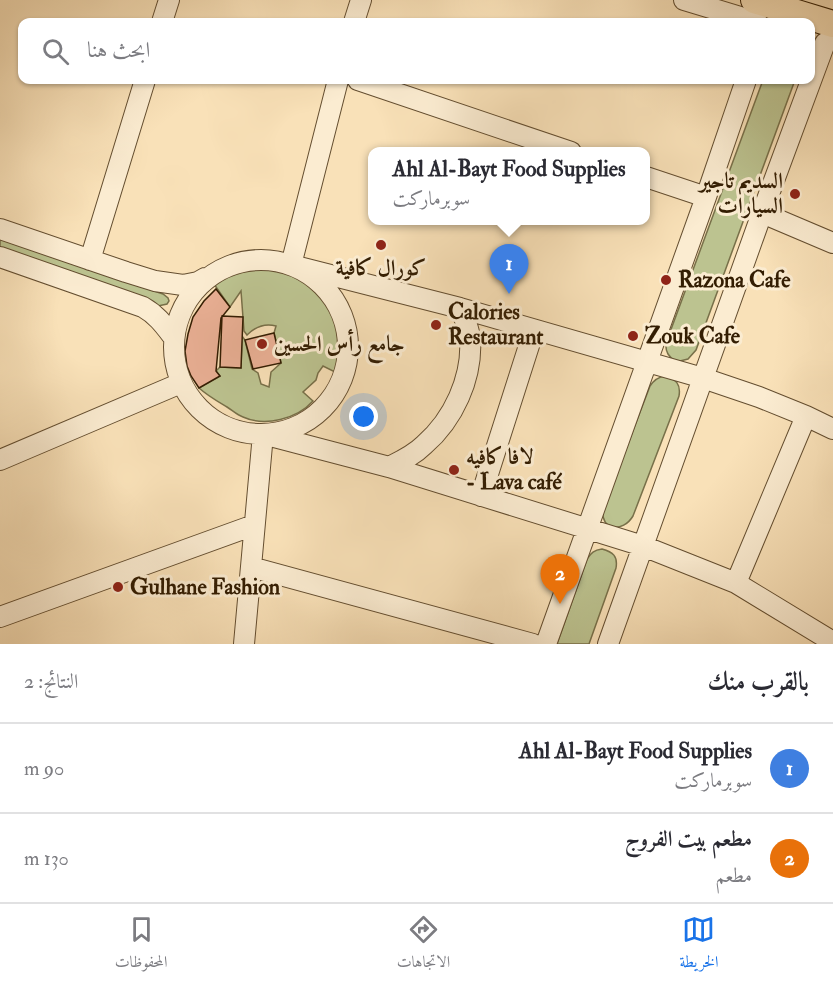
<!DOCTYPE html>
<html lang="ar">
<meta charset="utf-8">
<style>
body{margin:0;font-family:"IM FELL Double Pica",Amiri,serif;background:#f7f7f7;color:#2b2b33;direction:rtl}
.you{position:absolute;left:364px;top:417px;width:21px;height:21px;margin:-15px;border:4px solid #fff;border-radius:50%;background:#1a73e8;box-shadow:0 0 0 9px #1a73e833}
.badge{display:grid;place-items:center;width:39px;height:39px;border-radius:50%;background:#1a73e8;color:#fff;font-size:20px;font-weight:700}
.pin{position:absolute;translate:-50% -50px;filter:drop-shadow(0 2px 3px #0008)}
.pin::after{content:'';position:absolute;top:32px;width:21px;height:18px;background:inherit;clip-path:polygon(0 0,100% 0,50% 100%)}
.popup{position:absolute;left:368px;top:147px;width:282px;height:78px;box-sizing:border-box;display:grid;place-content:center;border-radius:12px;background:#fff;filter:drop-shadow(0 2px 4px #0005);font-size:20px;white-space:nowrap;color:#7c7c81}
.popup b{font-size:22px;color:#2b2b33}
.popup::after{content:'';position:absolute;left:50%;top:100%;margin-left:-12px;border:12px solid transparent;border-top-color:#fff}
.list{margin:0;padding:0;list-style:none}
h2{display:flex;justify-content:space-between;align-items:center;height:78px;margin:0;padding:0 24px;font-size:26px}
h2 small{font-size:20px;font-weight:400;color:#7c7c81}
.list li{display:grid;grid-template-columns:39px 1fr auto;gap:18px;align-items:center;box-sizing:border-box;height:90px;padding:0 24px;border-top:2px solid #e1e1e2}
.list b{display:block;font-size:22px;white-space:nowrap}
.list p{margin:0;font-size:20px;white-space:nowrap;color:#7c7c81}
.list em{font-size:20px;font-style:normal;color:#7c7c81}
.icon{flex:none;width:33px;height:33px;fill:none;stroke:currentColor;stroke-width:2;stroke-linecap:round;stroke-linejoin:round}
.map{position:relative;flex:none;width:833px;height:644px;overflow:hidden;direction:ltr}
.search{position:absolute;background:#fff;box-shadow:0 2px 4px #0004;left:18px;right:18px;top:18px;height:66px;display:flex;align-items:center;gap:15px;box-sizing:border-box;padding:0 21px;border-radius:12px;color:#7c7c81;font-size:22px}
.sheet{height:258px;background:#fff}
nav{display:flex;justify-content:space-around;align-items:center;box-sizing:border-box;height:84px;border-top:2px solid #e1e1e2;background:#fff;font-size:16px;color:#7c7c81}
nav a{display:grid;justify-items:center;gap:3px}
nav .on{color:#1a73e8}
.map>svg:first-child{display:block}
</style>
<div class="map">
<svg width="833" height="644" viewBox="0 0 833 644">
<rect width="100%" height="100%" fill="#f9e1b8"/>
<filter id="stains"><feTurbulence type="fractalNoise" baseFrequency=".00333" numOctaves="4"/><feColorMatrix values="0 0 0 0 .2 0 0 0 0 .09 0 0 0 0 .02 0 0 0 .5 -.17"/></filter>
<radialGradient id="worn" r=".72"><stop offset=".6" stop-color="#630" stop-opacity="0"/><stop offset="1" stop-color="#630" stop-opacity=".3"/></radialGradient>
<!-- green -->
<path fill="#bcc390" stroke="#787049" stroke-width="1.5" d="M 763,80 L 795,80 L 696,350 L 688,359 L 676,362 C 669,357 665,352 666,343 Z
M 0,239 L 163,294 L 168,298 L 169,301 L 167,304 L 158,306 L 0,252 Z
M 263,263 C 275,263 284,267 295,272 C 300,274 307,276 312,279 C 332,293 341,317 343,340 C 344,352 344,362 339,372 L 335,372 L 323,366 L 318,373 L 316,380 L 303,392 L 313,401 C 297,419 265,427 243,417 C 237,415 232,410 227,407 C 217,401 208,396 199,388 L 220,376 L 216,371 L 220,367 L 241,368 L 242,336 L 245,340 L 252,369 L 258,373 L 261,384 L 269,387 L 271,372 L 281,363 L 274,333 L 276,326 C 265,323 255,327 247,335 L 244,331 L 241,291 L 230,307 L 214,284 C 232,268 239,266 263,263 Z
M 665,376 C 676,379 681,384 679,396 L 633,516 C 623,533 600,531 603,509 L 650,386 C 654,380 658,377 665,376 Z
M 602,549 C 613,552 618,556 616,568 L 589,644 L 557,644 L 587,559 C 591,553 594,550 602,549 Z"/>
<!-- building -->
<path fill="#e9af94" stroke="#331d02" stroke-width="1.5" d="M 216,289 L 230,307 L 221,318 L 216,371 L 220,376 L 199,388 L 191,376 L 187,366 L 185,351 L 188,334 L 193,317 L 204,301 Z
M 222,316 L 243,317 L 241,368 L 220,367 Z
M 274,333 L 281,363 L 253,369 L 245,340 Z"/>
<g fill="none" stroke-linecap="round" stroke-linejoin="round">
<defs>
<path id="minor" d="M 684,0 L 757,22
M 162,22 L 169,0
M 354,22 L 361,0
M 338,80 L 291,265 L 460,308 L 703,378 L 759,397 L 806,416 L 833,429
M 358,80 L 571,152
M 646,177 L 706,197
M 762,213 L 833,243
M 0,229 L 126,272 L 155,281 L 183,285 L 198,282 L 205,278
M 0,257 L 143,307 C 157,315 164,325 174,338
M 90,260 L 145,80
M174 347a87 87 0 1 1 174 0a87 87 0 1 1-174 0Z
M 0,460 L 181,383
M 389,467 C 401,461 414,455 424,445 C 453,420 473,378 470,338 C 469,327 464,318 460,308
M 481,496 L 534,330
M 251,567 L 533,644
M 736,583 L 806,416
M 0,617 L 254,525
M 244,644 L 263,434 L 389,467 L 643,546 L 736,583 L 833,642
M 546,644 L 706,197 L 746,80
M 608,644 L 762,213 L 825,43"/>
<path id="major" d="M 754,0 L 833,24"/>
</defs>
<!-- minor casing -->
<use href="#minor" stroke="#644e30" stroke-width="22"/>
<!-- major casing -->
<use href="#major" stroke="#331d02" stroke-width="28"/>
<!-- minor -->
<use href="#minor" stroke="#fbecd1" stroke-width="20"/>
<!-- major -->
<use href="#major" stroke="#f9e1b8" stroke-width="26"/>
</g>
<!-- markers -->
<g fill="#8f2418" stroke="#fbecd1" stroke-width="2">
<circle cx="795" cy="194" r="6"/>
<circle cx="381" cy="245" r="6"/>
<circle cx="666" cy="280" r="6"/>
<circle cx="436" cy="325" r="6"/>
<circle cx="633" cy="336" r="6"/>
<circle cx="262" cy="344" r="6"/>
<circle cx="454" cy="470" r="6"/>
<circle cx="118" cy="587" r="6"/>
</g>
<g text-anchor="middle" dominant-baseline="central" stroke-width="6" stroke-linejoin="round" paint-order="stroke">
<!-- poi labels -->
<g font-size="22" font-weight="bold" fill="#331d02" stroke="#fbecd1" text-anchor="start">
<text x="783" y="181" text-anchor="end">السديم تاجير<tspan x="783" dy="25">السيارات</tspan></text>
<text x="381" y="268" text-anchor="middle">كورال كافية</text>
<text x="678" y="280">Razona Cafe</text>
<text x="448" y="312">Calories<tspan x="448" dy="25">Restaurant</tspan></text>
<text x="645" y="336">Zouk Cafe</text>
<text x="274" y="344">جامع رأس الحسين</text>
<text x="466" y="457">لافا كافيه<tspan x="466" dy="25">- Lava café</tspan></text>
<text x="130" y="587">Gulhane Fashion</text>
</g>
</g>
<rect width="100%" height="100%" filter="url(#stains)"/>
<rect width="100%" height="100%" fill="url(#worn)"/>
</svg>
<div class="you"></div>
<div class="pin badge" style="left:509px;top:294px;background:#3f7fe0">1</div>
<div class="popup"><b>Ahl Al-Bayt Food Supplies</b>سوبرماركت</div>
<div class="pin badge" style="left:560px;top:604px;background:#e8710a">2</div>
<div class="search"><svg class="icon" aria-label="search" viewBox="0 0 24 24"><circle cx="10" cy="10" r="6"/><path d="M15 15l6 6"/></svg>ابحث هنا</div>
</div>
<section class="sheet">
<h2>بالقرب منك<small>النتائج: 2</small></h2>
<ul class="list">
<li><span class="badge" style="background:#3f7fe0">1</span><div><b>Ahl Al-Bayt Food Supplies</b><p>سوبرماركت</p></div><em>90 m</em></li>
<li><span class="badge" style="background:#e8710a">2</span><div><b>مطعم بيت الفروج</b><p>مطعم</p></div><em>130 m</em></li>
</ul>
</section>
<nav>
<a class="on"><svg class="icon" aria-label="map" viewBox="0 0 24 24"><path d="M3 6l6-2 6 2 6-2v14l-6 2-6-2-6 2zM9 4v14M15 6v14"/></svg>الخريطة</a>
<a><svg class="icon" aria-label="directions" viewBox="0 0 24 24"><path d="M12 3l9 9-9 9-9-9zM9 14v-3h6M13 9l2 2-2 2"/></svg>الاتجاهات</a>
<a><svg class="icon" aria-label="saved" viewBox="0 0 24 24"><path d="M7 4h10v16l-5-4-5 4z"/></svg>المحفوظات</a>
</nav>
